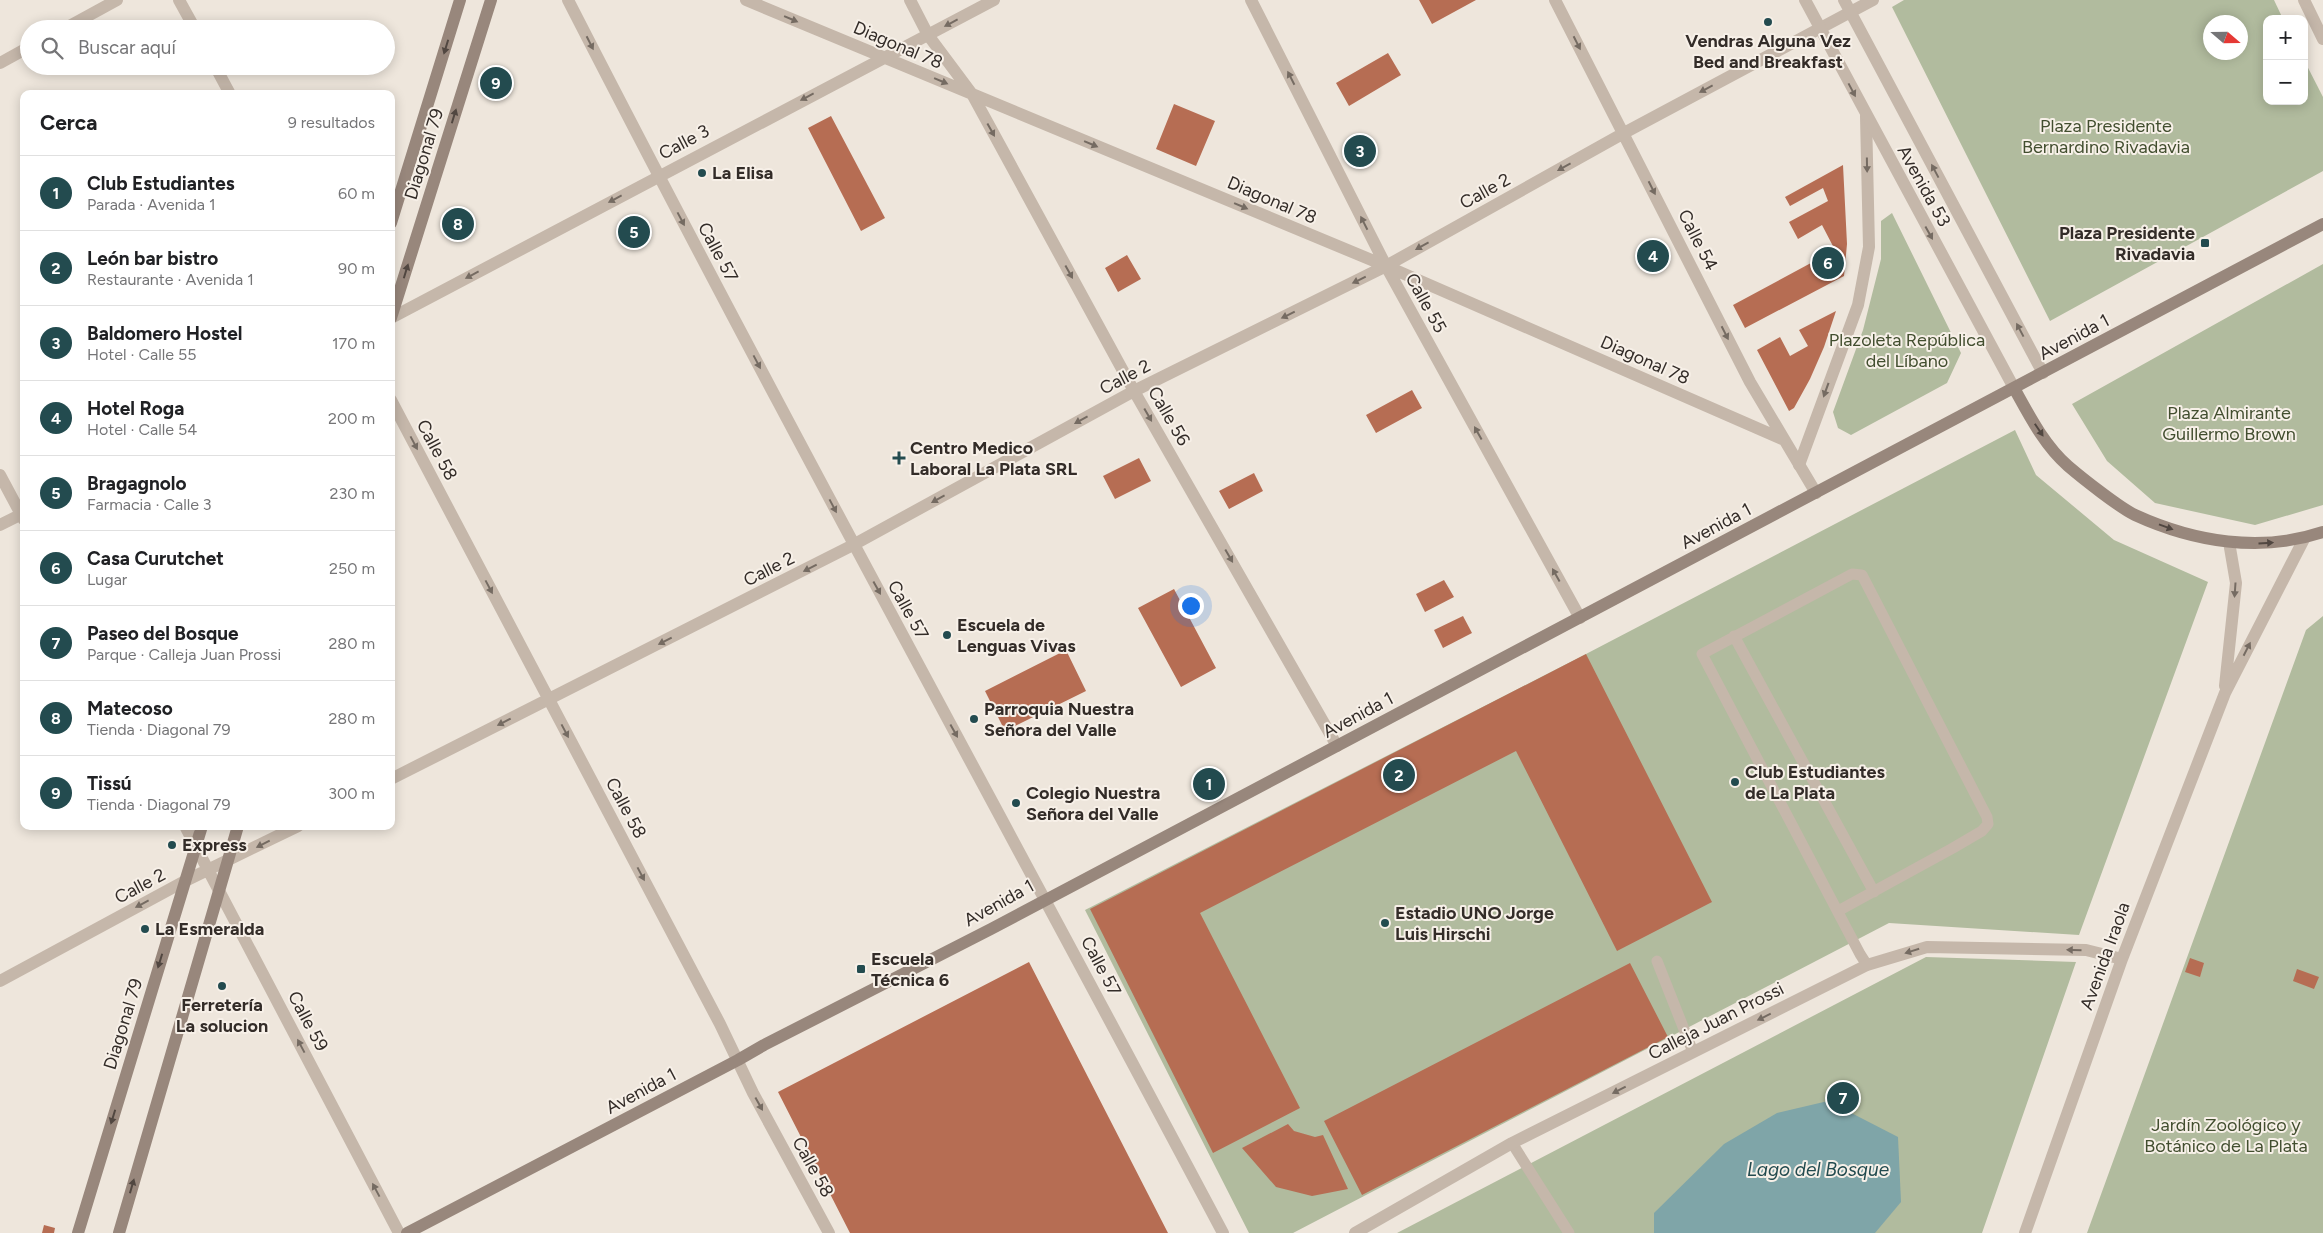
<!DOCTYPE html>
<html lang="es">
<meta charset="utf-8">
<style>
body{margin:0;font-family:Figtree,sans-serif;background:#f2f2f2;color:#202124}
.controls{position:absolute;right:15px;top:15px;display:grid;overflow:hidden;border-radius:10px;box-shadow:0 2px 12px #0003}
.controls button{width:45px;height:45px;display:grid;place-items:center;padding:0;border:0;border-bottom:1px solid #e0e0e0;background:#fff;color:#202124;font:25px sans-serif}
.compass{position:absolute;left:2203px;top:15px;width:45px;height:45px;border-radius:50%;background:#fff;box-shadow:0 2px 12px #0003;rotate:110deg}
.you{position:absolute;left:1190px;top:605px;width:18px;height:18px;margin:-12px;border:4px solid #fff;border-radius:50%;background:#1a73e8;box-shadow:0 0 0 8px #1a73e833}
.badge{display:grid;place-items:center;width:32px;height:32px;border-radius:50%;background:#234b4f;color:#fff;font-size:16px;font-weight:700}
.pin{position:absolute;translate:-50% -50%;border:2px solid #fff;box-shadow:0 1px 5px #0006}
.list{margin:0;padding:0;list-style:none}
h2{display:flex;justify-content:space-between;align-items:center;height:65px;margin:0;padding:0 20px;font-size:21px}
h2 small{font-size:16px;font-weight:400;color:#757577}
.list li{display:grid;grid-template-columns:32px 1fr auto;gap:15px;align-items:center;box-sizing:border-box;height:75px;padding:0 20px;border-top:1px solid #e0e0e0}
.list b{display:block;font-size:19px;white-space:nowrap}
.list p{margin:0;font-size:16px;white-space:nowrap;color:#757577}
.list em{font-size:16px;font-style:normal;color:#757577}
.icon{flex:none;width:28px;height:28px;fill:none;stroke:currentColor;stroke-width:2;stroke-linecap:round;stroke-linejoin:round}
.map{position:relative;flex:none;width:2323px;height:1233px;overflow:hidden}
.search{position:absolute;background:#fff;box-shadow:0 2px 12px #0003;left:20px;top:20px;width:375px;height:55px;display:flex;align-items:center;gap:12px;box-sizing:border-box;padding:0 18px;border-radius:28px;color:#757577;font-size:19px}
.panel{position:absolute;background:#fff;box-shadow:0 2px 12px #0003;left:20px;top:90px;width:375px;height:740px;border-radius:10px}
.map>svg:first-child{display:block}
</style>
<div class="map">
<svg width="2323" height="1233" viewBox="0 0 2323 1233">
<rect width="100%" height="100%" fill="#eee6dc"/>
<!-- green -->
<path fill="#b1bb9e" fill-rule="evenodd" d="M 1904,0 L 2274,0 L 2283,19 L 2267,19 L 2267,101 L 2304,101 L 2304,60 L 2323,97 L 2323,171 L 2050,321 L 1892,7 ZM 2210,22 L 2240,22 L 2240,52 L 2210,52 Z
M 1892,213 L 1961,353 L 1947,383 L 1851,435 L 1838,428 L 1833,412 L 1863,330 L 1881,259 L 1881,221 Z
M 2323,264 L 2323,505 L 2255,525 L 2155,503 L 2107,461 L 2072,404 Z
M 2015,430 L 2036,475 L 2114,540 L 2208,582 L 2079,935 L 1889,923 L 1293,1233 L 1249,1233 L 1085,910 L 1586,654 Z
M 2323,616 L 2323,1233 L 2087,1233 L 2306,630 Z
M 1926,957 L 2076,962 L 1982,1233 L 1397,1233 Z"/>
<!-- water -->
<path fill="#7fa5a8" d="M 1828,1101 L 1898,1137 L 1901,1202 L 1875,1233 L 1654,1233 L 1654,1213 L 1724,1144 L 1777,1113 Z"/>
<!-- building -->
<path fill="#b66d53" d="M 1419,0 L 1476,0 L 1432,24 Z
M 1388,53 L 1401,75 L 1349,106 L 1336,83 Z
M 1174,104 L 1215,121 L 1196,166 L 1156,149 Z
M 831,116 L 885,218 L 861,231 L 808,128 Z
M 1843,165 L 1847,244 L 1844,276 L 1745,328 L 1733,305 L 1835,250 L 1822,225 L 1798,239 L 1789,222 L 1828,201 L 1823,188 L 1790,206 L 1785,197 Z
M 1127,255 L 1141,279 L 1118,292 L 1105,268 Z
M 1836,311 L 1824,347 L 1810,379 L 1794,408 L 1789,411 L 1757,350 L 1780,337 L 1790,356 L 1808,346 L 1799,330 Z
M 1412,390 L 1422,408 L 1376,433 L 1366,415 Z
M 1139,458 L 1151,481 L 1115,499 L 1103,476 Z
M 1254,473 L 1263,491 L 1229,509 L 1219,491 Z
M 1444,580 L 1454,597 L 1425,612 L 1416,594 Z
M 1174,589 L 1216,668 L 1181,687 L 1138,608 Z
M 1463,616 L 1472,633 L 1443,648 L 1434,630 Z
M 1066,650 L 1086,691 L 1005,731 L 985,691 Z
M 1586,654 L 1712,902 L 1617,951 L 1516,751 L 1200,913 L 1300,1108 L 1213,1153 L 1090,909 Z
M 2190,958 L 2204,963 L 2200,977 L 2185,972 Z
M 1029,962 L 1168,1233 L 850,1233 L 778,1092 Z
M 1630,963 L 1668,1037 L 1362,1195 L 1324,1121 Z
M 2297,969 L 2319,977 L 2314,989 L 2293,981 Z
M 1288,1124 L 1294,1131 L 1315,1137 L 1323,1135 L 1348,1189 L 1312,1196 L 1276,1187 L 1242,1148 Z
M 44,1225 L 55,1228 L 54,1233 L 42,1233 Z"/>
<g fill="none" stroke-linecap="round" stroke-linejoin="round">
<!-- service -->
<path stroke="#c5b7aa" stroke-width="11" d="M 1734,636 L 1874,892
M 1838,911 L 1953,848 L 1982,831 L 1988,824 L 1987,817 L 1862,575 L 1852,574 L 1702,654 L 1860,954 L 1867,965
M 1657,961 L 1693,1052
M 1512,1143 L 1569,1233"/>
<!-- pedestrian -->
<path stroke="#c5b7aa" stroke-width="12" d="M 1799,465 L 1858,305 L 1869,247 L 1866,116"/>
<!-- minor -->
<path stroke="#c5b7aa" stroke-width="12" d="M 179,0 L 195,29
M 568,0 C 780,414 1005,822 1223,1233
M 746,0 L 1386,266 L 1782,439
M 910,0 L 928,35 L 972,94 L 1134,391 L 1337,746
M 1251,0 L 1386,266 L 1580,618
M 1555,0 L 1750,382 L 1816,493
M 64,29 L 117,0
M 0,63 L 29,47
M 215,66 L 230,94
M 391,318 L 994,0
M 391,400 L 720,1024 L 753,1093 L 829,1233
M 0,475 L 24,520
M 0,525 L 24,513
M 2225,686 L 2236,583 L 2229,542
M 391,779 L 853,545 L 1134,391 L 1386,266 L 1624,133 L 1873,0
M 185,826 L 399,1233
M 0,981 L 185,881 L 298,826
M 1355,1233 L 1512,1143 L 1867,965 L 1927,947 L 2086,950 L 2122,959
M 2025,1233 L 2122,959 L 2225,693 L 2304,539"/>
<!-- tertiary -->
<path stroke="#c5b7aa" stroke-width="12" d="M 1805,0 L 2014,388
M 1844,0 L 2043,373
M 2304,0 L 2323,39"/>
<!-- secondary -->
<path stroke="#98877c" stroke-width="12" d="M 391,223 L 460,0
M 391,318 L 491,0
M 2014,388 C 2029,415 2044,445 2068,466 C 2082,478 2120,508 2135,515 C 2194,542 2261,553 2323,532
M 78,1233 L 202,826
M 119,1233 L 238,826
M 407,1233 L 738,1060 L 764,1045 L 991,929 L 2323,224"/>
</g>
<!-- one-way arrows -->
<defs><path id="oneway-solid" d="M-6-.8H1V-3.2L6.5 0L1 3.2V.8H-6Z" transform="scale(1.25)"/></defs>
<g fill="#756b62">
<use href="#oneway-solid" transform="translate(791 19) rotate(23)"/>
<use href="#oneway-solid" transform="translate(951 23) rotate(152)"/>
<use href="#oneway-solid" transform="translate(590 43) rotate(63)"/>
<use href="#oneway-solid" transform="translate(1577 43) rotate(63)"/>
<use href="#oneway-solid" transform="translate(1291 78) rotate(-117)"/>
<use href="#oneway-solid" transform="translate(941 81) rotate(23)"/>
<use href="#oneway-solid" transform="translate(1706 89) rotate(152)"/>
<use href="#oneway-solid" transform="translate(1852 90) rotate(62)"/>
<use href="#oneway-solid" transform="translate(807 97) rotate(152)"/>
<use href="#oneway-solid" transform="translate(991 130) rotate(61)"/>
<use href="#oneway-solid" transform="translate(1091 144) rotate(23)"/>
<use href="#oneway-solid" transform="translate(1867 165) rotate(89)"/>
<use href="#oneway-solid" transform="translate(1564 167) rotate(151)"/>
<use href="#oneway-solid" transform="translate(1935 171) rotate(-118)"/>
<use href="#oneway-solid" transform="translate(1652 188) rotate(63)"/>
<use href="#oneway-solid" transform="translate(615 199) rotate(152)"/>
<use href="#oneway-solid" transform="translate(1241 206) rotate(23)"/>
<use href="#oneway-solid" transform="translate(681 219) rotate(62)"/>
<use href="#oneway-solid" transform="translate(1364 223) rotate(-117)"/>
<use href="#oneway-solid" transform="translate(1929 233) rotate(61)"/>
<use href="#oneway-solid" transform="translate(1422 246) rotate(151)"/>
<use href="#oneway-solid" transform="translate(1069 272) rotate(61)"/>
<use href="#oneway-solid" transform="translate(472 275) rotate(152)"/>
<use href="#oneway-solid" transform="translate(1359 280) rotate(154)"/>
<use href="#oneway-solid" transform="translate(1288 315) rotate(154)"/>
<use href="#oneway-solid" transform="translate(2020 330) rotate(-118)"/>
<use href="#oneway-solid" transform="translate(1725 333) rotate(63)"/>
<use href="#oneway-solid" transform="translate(757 362) rotate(62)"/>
<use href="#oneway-solid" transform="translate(1826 390) rotate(110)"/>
<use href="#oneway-solid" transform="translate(1148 415) rotate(60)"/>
<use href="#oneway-solid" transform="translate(1081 420) rotate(151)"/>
<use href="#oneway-solid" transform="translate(1478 433) rotate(-119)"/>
<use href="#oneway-solid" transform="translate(414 443) rotate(62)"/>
<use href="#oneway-solid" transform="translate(938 499) rotate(151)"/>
<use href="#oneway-solid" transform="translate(833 506) rotate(62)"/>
<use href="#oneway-solid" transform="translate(1229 556) rotate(60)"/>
<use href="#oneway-solid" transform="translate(810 568) rotate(153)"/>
<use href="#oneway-solid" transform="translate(1556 575) rotate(-119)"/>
<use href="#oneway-solid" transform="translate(489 587) rotate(62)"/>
<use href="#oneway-solid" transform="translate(877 588) rotate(61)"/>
<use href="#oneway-solid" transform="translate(2235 590) rotate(94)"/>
<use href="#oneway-solid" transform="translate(665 641) rotate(153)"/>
<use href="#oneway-solid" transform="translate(2247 649) rotate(-63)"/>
<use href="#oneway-solid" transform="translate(504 722) rotate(153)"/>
<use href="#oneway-solid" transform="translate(565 731) rotate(62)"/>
<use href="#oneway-solid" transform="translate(954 731) rotate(61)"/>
<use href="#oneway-solid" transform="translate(263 844) rotate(153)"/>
<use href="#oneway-solid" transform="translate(641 874) rotate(62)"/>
<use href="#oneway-solid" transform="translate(142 904) rotate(152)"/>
<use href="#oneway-solid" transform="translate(2074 950) rotate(-179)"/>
<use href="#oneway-solid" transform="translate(1912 951) rotate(163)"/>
<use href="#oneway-solid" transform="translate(1764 1017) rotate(154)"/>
<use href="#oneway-solid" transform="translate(301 1046) rotate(-118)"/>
<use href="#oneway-solid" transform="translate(1619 1090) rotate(153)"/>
<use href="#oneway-solid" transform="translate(759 1104) rotate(61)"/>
<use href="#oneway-solid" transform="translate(376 1190) rotate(-118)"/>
</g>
<g fill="#514741">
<use href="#oneway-solid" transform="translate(446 47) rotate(107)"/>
<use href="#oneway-solid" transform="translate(454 116) rotate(-73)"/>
<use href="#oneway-solid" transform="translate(406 271) rotate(-73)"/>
<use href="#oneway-solid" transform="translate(2039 430) rotate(56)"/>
<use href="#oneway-solid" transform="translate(2166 527) rotate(20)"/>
<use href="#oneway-solid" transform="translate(2266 543) rotate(-3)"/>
<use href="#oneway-solid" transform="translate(160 961) rotate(107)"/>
<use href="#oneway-solid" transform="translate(113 1117) rotate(107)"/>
<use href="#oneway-solid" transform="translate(132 1186) rotate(-74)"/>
</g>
<!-- markers -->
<g fill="#234b4f" stroke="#f7f0e8" stroke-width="2">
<circle cx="1768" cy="22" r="5"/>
<circle cx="702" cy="173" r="5"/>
<rect x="2200" y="238" width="10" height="10" rx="2.5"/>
<path d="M896.5 450.5h5v5h5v5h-5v5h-5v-5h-5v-5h5z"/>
<circle cx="947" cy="635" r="5"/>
<circle cx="974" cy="719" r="5"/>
<circle cx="1735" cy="782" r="5"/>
<circle cx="1016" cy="803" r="5"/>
<circle cx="172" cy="845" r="5"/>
<circle cx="1385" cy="923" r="5"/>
<circle cx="145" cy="929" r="5"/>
<rect x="856" y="964" width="10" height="10" rx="2.5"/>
<circle cx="222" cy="986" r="5"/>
</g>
<g text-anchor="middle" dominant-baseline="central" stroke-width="4" stroke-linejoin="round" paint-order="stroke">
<!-- poi labels -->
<g font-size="18" font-weight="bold" fill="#332c28" stroke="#f7f0e8" text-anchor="start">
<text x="1768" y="41" text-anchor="middle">Vendras Alguna Vez<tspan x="1768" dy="21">Bed and Breakfast</tspan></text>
<text x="712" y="173">La Elisa</text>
<text x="2195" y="233" text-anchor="end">Plaza Presidente<tspan x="2195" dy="21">Rivadavia</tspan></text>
<text x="910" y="448">Centro Medico<tspan x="910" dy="21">Laboral La Plata SRL</tspan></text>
<text x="957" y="625">Escuela de<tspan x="957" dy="21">Lenguas Vivas</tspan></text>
<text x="984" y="709">Parroquia Nuestra<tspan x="984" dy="21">Señora del Valle</tspan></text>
<text x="1745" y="772">Club Estudiantes<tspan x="1745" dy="21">de La Plata</tspan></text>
<text x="1026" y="793">Colegio Nuestra<tspan x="1026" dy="21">Señora del Valle</tspan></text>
<text x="182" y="845">Express</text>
<text x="1395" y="913">Estadio UNO Jorge<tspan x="1395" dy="21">Luis Hirschi</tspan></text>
<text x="155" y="929">La Esmeralda</text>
<text x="871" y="959">Escuela<tspan x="871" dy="21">Técnica 6</tspan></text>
<text x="222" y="1005" text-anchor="middle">Ferretería<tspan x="222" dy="21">La solucion</tspan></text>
</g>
<!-- street labels -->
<g font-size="18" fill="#332c28" stroke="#f7f0e8">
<text transform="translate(898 45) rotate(23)">Diagonal 78</text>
<text transform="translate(684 142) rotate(-28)">Calle 3</text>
<text transform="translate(424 154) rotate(-73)">Diagonal 79</text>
<text transform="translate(1924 186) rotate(61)">Avenida 53</text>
<text transform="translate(1485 191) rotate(-29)">Calle 2</text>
<text transform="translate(1272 200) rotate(23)">Diagonal 78</text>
<text transform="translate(1698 240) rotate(63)">Calle 54</text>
<text transform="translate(718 252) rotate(62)">Calle 57</text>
<text transform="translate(1426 303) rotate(61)">Calle 55</text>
<text transform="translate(2074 337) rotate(-28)">Avenida 1</text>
<text transform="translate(1645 360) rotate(24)">Diagonal 78</text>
<text transform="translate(1125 377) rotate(-28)">Calle 2</text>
<text transform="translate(1169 416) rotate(60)">Calle 56</text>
<text transform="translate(437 450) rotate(62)">Calle 58</text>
<text transform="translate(1716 526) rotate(-28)">Avenida 1</text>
<text transform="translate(769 569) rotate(-27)">Calle 2</text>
<text transform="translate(908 610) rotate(61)">Calle 57</text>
<text transform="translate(1358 715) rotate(-28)">Avenida 1</text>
<text transform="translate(626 808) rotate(62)">Calle 58</text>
<text transform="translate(140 886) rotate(-28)">Calle 2</text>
<text transform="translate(999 903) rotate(-29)">Avenida 1</text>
<text transform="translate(2105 956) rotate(-70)">Avenida Iraola</text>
<text transform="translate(1101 966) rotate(62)">Calle 57</text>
<text transform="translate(308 1021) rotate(62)">Calle 59</text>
<text transform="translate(1716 1021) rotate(-27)">Calleja Juan Prossi</text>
<text transform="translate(123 1024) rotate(-73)">Diagonal 79</text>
<text transform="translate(641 1091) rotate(-28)">Avenida 1</text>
<text transform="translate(813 1167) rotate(61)">Calle 58</text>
</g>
<!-- park labels -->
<g font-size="18" fill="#424e2f" stroke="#f7f0e8">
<text x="2106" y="126">Plaza Presidente<tspan x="2106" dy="21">Bernardino Rivadavia</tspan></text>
<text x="1907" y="340">Plazoleta República<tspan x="1907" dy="21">del Líbano</tspan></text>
<text x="2229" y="413">Plaza Almirante<tspan x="2229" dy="21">Guillermo Brown</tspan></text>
<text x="2226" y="1125">Jardín Zoológico y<tspan x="2226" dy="21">Botánico de La Plata</tspan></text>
</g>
<!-- water labels -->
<g font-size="19" font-style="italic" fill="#234b4f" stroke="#f7f0e8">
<text x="1818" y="1169">Lago del Bosque</text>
</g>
</g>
</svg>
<div class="controls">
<button>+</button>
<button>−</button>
</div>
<svg class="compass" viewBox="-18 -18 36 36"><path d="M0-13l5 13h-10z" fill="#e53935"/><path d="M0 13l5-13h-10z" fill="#757577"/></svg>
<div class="you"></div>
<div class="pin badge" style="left:1209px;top:784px">1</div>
<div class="pin badge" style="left:1399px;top:775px">2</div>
<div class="pin badge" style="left:1360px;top:151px">3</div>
<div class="pin badge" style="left:1653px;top:256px">4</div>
<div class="pin badge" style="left:634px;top:232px">5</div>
<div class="pin badge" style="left:1828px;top:263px">6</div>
<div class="pin badge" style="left:1843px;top:1098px">7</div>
<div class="pin badge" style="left:458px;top:224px">8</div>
<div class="pin badge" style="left:496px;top:83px">9</div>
<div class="search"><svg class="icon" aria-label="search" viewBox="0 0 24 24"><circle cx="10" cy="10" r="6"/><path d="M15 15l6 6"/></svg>Buscar aquí</div>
<section class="panel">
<h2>Cerca<small>9 resultados</small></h2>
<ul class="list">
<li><span class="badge">1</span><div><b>Club Estudiantes</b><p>Parada · Avenida 1</p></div><em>60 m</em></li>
<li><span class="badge">2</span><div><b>León bar bistro</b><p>Restaurante · Avenida 1</p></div><em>90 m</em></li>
<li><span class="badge">3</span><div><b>Baldomero Hostel</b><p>Hotel · Calle 55</p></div><em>170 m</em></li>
<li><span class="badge">4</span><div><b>Hotel Roga</b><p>Hotel · Calle 54</p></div><em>200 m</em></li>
<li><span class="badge">5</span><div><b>Bragagnolo</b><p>Farmacia · Calle 3</p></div><em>230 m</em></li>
<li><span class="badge">6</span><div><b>Casa Curutchet</b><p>Lugar</p></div><em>250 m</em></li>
<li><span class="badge">7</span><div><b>Paseo del Bosque</b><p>Parque · Calleja Juan Prossi</p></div><em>280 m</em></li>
<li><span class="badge">8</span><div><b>Matecoso</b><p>Tienda · Diagonal 79</p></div><em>280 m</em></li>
<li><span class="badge">9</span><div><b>Tissú</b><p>Tienda · Diagonal 79</p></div><em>300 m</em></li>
</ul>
</section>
</div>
